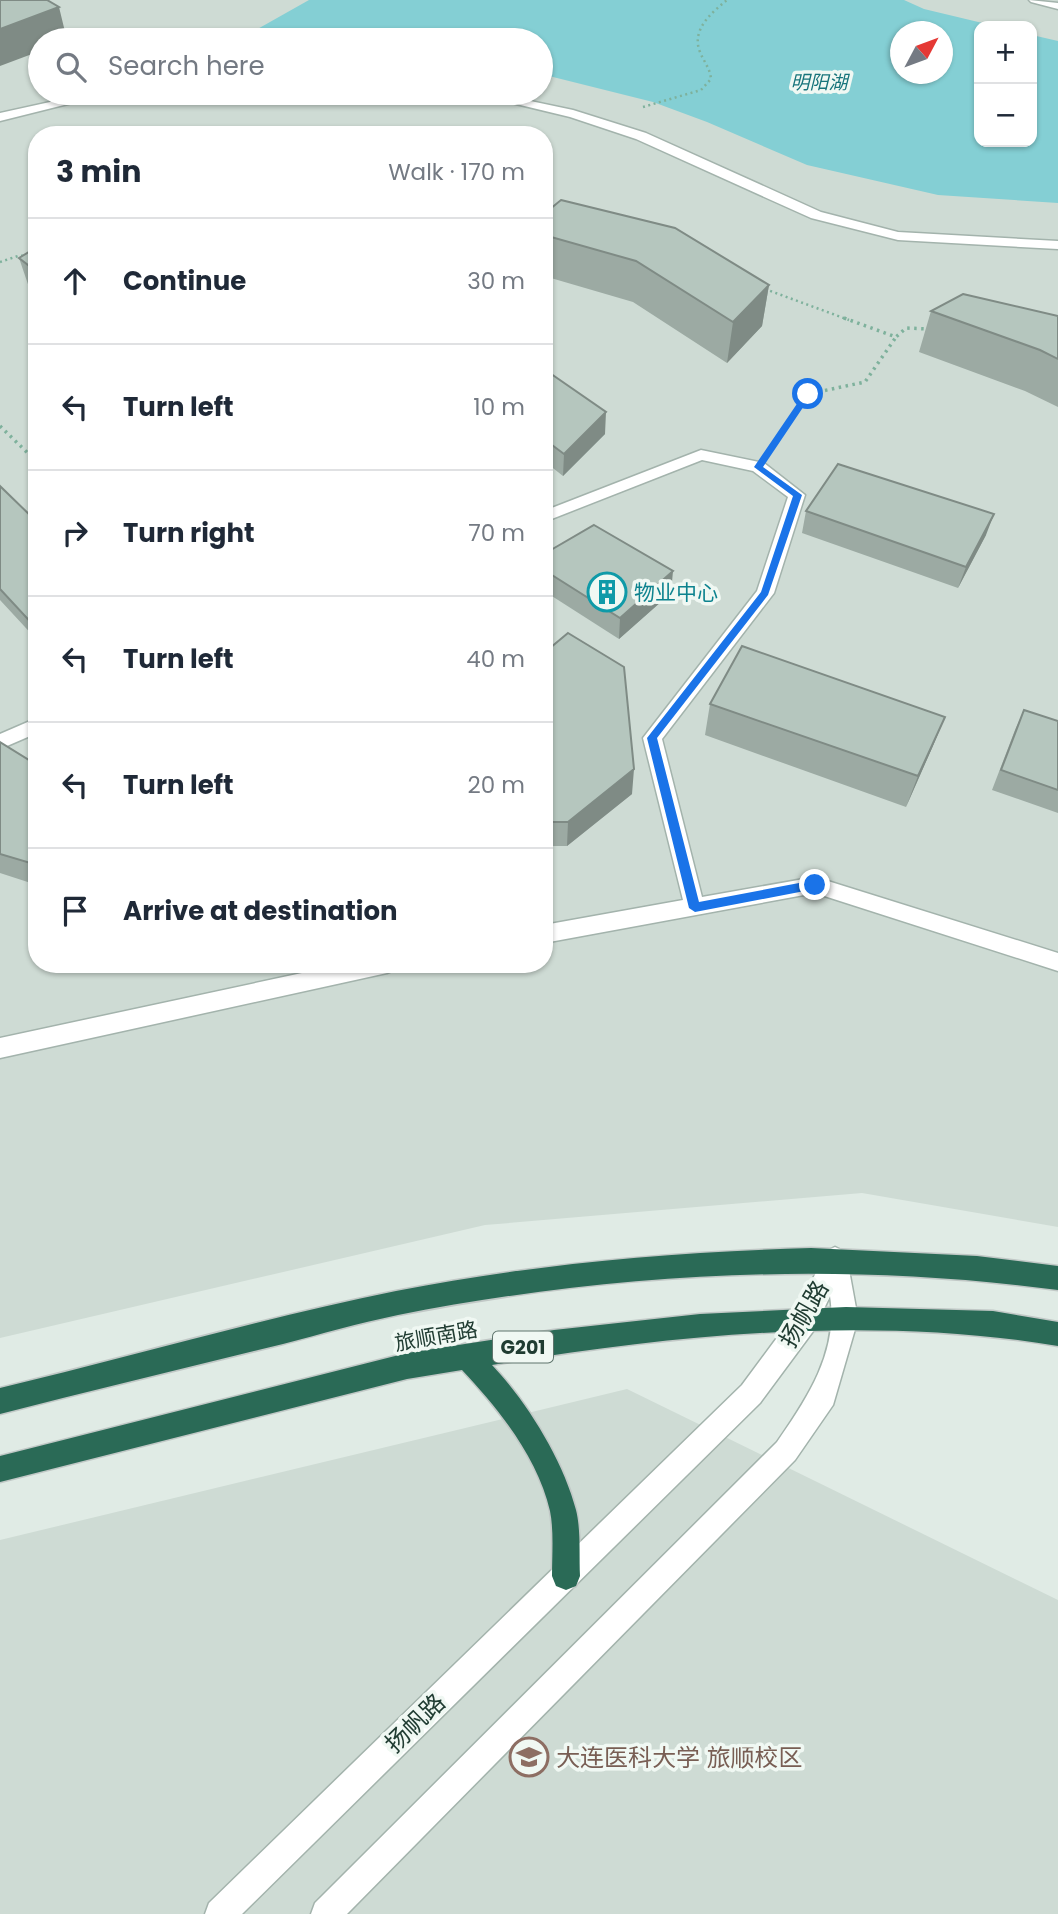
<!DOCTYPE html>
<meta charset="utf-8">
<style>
body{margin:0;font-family:Poppins,"Noto Sans SC",sans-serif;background:#f2f2f3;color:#1f2937}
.controls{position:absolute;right:21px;top:21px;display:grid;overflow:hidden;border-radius:14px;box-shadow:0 2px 5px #0004}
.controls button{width:63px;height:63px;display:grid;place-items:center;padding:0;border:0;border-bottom:2px solid #e0e1e3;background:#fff;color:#1f2937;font:35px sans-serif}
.compass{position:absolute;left:890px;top:21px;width:63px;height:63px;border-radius:50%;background:#fff;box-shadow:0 2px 5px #0004;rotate:49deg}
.stop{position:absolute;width:21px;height:21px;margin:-16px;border:5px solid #1a73e8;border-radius:50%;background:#fff}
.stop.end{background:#1a73e8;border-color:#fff;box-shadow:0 2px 7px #0008}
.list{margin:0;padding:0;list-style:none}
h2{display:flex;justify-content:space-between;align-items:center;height:91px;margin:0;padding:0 28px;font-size:30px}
h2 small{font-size:23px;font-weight:400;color:#747a83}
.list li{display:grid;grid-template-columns:46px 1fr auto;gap:21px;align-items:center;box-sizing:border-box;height:126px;padding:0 28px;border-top:2px solid #e0e1e3}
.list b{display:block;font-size:26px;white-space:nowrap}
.list em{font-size:23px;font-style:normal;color:#747a83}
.icon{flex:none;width:38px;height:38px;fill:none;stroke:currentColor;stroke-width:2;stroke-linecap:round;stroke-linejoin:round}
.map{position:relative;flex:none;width:1058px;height:1914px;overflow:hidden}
.search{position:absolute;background:#fff;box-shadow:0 2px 5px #0004;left:28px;top:28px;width:525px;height:77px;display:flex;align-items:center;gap:18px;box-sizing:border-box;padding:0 24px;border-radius:38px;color:#747a83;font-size:26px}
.panel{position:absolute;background:#fff;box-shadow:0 2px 5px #0004;left:28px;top:126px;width:525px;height:847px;border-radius:28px}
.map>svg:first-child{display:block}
</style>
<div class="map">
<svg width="1058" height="1914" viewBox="0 0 1058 1914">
<rect width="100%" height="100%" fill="#e0ebe5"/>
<!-- built -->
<path fill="#cedbd4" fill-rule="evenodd" d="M 0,0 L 1058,0 L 1058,1227 L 862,1193 L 485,1225 L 0,1338 ZM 979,26 L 1032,26 L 1032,142 L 979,142 ZM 900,32 L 942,32 L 942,74 L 900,74 ZM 40,40 L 541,40 L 541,93 L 40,93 ZM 37,135 L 544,135 L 544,964 L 37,964 Z
M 627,1389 L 1058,1600 L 1058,1914 L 0,1914 L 0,1540 Z"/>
<!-- water -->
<path fill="#84cfd4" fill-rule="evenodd" d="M 309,0 L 904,0 L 924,9 L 995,26 L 979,26 L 979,142 L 1032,142 L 1032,35 L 1058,41 L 1058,203 L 938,195 L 807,165 L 707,122 L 653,102 L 541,74 L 541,40 L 250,40 L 254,31 ZM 900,32 L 942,32 L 942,74 L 900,74 Z"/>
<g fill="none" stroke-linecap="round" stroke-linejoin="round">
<defs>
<path id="minor" d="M 1029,0 L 1058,3 L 1058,9 L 1031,2 Z
M 91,93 L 112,93 L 0,121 L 0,113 Z
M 470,93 L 492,93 L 573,110 L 646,133 L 821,212 L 898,232 L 1058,241 L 1058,249 L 898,240 L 811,218 L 636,139 L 570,117 Z
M 701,450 L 764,463 L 805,495 L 774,593 L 662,739 L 702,897 L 815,877 L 1058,953 L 1058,971 L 815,893 L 544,943 L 544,925 L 683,900 L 643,738 L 757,591 L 788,497 L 753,471 L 702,460 L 544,522 L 544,511 Z
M 37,718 L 37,733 L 0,749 L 0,734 Z
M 344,964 L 397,964 L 394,970 L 387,973 L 0,1058 L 0,1038 Z
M 835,1247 L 843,1251 L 847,1259 L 858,1319 L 833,1405 L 795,1460 L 347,1914 L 311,1914 L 315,1903 L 777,1442 C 807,1399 839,1351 830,1296 L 814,1330 L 760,1403 L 242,1914 L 205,1914 L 209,1903 L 742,1385 L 796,1312 L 827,1251 Z"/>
<path id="highway" d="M 811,1248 L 977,1256 L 1058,1266 L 1058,1290 C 837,1261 617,1272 398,1315 C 359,1323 321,1334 283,1344 C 188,1367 94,1390 0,1414 L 0,1388 C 132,1356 263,1318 396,1291 C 533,1264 672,1252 811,1248 Z
M 846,1307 L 993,1311 L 1058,1322 L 1058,1346 C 873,1315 676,1334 492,1365 C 527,1402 563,1460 576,1510 C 581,1530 579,1555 580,1576 L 576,1586 L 566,1590 L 556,1586 L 552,1576 C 552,1555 554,1531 550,1511 C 538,1458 498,1408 462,1370 L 407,1379 L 0,1482 L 0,1456 L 407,1353 L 554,1330 L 700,1314 Z"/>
</defs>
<!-- minor casing -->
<use href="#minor" stroke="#a3b3ac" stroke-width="3"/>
<!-- highway casing -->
<use href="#highway" stroke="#c1c8c6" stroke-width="3"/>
<!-- path-far1 -->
<path stroke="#7eb19c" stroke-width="2.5" stroke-dasharray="2 3.5" stroke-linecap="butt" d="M 643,107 L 701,90 L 711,79 C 710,68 704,62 700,52 C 691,30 711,13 727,0
M 0,262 L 18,256 L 37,255
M 765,289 L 849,320"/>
<!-- path -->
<path stroke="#7eb19c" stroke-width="3.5" stroke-dasharray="2.5 4.5" stroke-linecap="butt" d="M 844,318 L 896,337 L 906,328 L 929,329
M 0,426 L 37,462
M 774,443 L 808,394 L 865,382 L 896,337"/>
<!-- minor -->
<use href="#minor" fill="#fff" fill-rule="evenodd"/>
<!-- highway -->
<use href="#highway" fill="#2a6a56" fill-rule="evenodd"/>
</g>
<!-- wall -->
<path fill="#9caaa3" d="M 544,214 L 769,285 L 762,326 L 727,363 L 633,302 L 544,276 Z
M 37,247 L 37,298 L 31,293 L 19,258 Z
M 931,311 L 1058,316 L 1058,407 L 1025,391 L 919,352 Z
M 544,369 L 605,434 L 563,476 L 544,461 Z
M 0,486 L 37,522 L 37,640 L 0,600 Z
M 806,511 L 986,535 L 958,588 L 802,533 Z
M 544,554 L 671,593 L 619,639 L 544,591 Z
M 544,653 L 632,794 L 567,846 L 544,846 Z
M 710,704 L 945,717 L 932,748 L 906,807 L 705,735 Z
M 1024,710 L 1058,721 L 1058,813 L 992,790 L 1015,730 Z
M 0,742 L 37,765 L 37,885 L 0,873 Z"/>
<!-- shaded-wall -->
<path fill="#7f8b85" d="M 59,7 L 67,40 L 40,40 L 40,51 L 0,66 L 0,29 Z
M 769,285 L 762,326 L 727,363 L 733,322 Z
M 606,412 L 605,434 L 563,476 L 564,454 Z
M 994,514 L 986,535 L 958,588 L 966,567 Z
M 673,571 L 671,593 L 619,639 L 620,618 Z
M 945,717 L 932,748 L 906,807 L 918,776 Z
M 634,769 L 632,794 L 567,846 L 568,822 Z"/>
<!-- building -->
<path fill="#b5c6be" stroke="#7f8b85" stroke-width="2" d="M 0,0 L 47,0 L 59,7 L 0,29 Z
M 561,200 L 675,228 L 769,285 L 733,322 L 636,261 L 544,235 L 544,214 Z
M 37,247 L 37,272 L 19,258 Z
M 963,294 L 1058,316 L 1058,359 L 1040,350 L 931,311 Z
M 544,369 L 606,412 L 564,454 L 544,439 Z
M 838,464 L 994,514 L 966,567 L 806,511 Z
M 0,486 L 37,522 L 37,629 L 0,589 Z
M 594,525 L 673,571 L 620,618 L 544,570 L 544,554 Z
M 568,633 L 624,667 L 634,769 L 568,822 L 544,822 L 544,653 Z
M 742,646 L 945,717 L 918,776 L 710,704 Z
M 1024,710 L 1058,721 L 1058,790 L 1001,770 Z
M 0,742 L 37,765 L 37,865 L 0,854 Z"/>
<!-- route -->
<path fill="#1a73e8" d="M 805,392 L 812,394 L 763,467 L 802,495 L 768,595 L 657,738 L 699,902 L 815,880 L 821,885 L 815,889 L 695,912 L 689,908 L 647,738 L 761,592 L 793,496 L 754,467 Z"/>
<!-- icons -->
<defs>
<symbol id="building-ring" viewBox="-11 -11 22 22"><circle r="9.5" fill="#f0f8f3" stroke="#0f9aa8" stroke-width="1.5"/><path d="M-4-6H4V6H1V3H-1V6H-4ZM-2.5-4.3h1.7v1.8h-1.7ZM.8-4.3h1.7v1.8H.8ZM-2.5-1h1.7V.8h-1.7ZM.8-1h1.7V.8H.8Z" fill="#0f9aa8"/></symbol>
<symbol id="university-ring" viewBox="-11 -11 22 22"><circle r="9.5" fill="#f0f8f3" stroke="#8d6e63" stroke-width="1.5"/><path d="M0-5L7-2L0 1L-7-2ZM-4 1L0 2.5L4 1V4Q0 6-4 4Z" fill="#8d6e63"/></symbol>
</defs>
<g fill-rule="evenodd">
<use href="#building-ring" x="585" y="570" width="44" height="44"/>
<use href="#university-ring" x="507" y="1735" width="44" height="44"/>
</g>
<g text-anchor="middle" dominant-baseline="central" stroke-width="7" stroke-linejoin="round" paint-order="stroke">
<!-- far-water labels -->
<g font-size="19" font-style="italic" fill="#17747b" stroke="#f0f8f3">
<text x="819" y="82">明阳湖</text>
</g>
<!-- shield labels -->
<rect fill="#f0f8f3" stroke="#5e746c" stroke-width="2" x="493" y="1331.5" width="60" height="31" rx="5"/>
<g font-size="19" font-weight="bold" fill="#203c32">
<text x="523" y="1347">G201</text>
</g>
<!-- culture labels -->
<g font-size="21" fill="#0d838f" stroke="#f0f8f3" text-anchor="start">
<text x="634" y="592">物业中心</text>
</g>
<!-- street labels -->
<g font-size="21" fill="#203c32" stroke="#f0f8f3">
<text transform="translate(436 1336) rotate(-10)">旅顺南路</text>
</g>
<!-- near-street labels -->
<g font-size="24" fill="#203c32" stroke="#f0f8f3">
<text transform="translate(804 1314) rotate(-60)">扬帆路</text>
<text transform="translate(415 1723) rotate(-44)">扬帆路</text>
</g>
<!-- near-education labels -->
<g font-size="24" fill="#785e54" stroke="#f0f8f3" text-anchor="start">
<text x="556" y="1757">大连医科大学 旅顺校区</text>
</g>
</g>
</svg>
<div class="controls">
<button>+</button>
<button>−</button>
</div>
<svg class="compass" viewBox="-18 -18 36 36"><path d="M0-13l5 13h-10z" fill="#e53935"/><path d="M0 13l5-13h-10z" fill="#747a83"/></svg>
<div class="stop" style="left:808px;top:394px"></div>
<div class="stop end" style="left:815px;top:885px"></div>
<div class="search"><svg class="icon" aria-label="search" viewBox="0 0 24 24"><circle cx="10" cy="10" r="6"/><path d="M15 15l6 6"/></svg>Search here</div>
<section class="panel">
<h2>3 min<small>Walk · 170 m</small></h2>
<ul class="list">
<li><svg class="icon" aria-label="ahead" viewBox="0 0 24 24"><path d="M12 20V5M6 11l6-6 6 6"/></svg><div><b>Continue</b></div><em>30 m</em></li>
<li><svg class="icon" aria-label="left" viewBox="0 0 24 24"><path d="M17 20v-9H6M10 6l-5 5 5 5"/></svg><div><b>Turn left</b></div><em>10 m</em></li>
<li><svg class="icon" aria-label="right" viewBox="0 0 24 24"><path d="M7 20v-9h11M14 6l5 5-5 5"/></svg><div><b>Turn right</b></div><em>70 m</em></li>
<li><svg class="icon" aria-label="left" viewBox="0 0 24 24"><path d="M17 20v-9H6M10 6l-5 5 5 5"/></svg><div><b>Turn left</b></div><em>40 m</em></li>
<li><svg class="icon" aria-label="left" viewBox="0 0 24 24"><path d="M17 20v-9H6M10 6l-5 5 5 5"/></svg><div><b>Turn left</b></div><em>20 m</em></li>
<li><svg class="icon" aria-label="arrive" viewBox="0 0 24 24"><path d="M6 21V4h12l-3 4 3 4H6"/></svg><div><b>Arrive at destination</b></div></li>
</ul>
</section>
</div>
